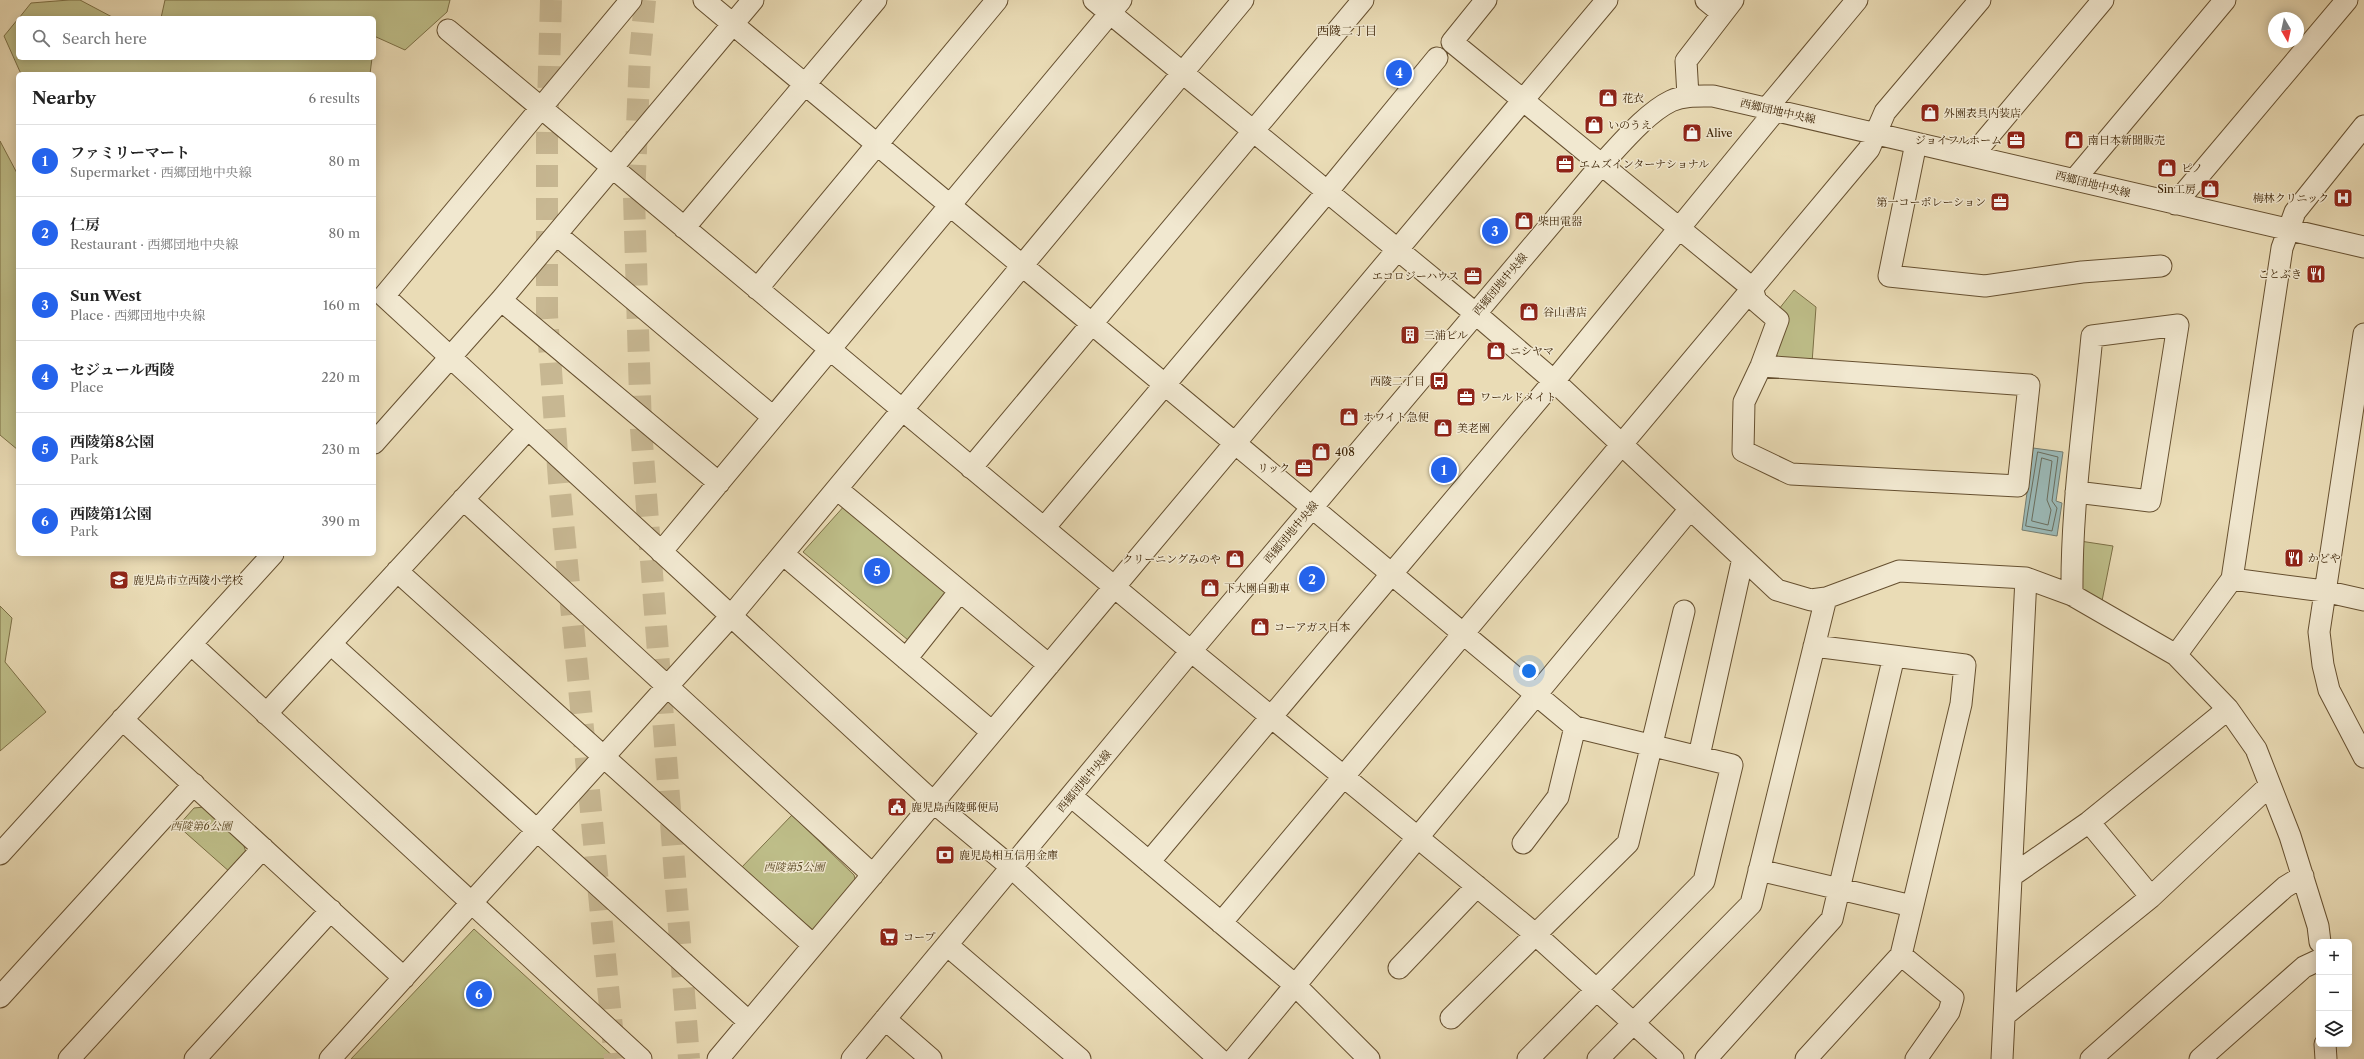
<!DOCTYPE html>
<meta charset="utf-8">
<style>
body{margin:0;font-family:"Libre Caslon Text","Noto Serif JP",serif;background:#f2f2f2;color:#222}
.controls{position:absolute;right:12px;bottom:12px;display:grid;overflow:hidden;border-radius:6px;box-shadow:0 2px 10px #0003}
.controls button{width:36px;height:36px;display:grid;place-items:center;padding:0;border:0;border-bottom:1px solid #e0e0e0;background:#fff;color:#222;font:20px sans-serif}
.compass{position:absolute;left:2268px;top:12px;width:36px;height:36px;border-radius:50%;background:#fff;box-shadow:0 2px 10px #0003;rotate:171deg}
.you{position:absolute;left:1529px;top:671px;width:14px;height:14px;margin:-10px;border:3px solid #fff;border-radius:50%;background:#1a73e8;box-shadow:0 0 0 6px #1a73e833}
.badge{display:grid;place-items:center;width:26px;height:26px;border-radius:50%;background:#2563eb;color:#fff;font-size:13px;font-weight:700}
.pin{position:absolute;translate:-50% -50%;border:2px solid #fff;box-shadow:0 1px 4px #0006}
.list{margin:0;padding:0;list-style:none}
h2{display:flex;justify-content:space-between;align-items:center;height:52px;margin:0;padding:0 16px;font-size:17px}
h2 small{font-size:13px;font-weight:400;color:#767676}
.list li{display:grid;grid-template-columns:26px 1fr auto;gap:12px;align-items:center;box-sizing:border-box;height:72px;padding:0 16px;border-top:1px solid #e0e0e0}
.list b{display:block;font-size:15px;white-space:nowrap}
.list p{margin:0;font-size:13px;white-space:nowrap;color:#767676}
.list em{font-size:13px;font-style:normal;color:#767676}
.icon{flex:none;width:22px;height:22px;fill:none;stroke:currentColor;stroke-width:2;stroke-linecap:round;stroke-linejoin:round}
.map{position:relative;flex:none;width:2364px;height:1059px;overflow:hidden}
.search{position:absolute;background:#fff;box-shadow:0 2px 10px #0003;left:16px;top:16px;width:360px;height:44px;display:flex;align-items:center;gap:10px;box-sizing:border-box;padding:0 14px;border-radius:6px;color:#767676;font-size:15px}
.panel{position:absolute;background:#fff;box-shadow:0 2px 10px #0003;left:16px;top:72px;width:360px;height:484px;border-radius:6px}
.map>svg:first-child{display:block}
</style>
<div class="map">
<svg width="2364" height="1059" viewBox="0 0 2364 1059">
<rect width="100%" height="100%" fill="#eadcb6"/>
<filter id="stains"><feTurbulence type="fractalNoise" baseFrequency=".005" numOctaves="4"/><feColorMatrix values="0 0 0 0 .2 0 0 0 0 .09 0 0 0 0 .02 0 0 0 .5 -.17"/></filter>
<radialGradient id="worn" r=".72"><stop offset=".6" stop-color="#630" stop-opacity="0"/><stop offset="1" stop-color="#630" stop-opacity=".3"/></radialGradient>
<!-- green -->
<path fill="#bebe89" stroke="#7c7046" d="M 69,0 L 80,0 L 114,18 L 19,18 L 31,3 Z
M 165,0 L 450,0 L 447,12 L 405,50 L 374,36 L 374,18 L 161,18 Z
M 18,19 L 18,58 L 372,58 L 370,74 L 21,74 L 4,36 Z
M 0,141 L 18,175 L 18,450 L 0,435 Z
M 1794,290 L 1816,307 L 1812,363 L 1781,361 L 1774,351 L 1789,318 L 1779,309 Z
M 846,504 L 950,590 L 908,640 L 803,552 Z
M 2080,541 L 2113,546 L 2102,601 L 2084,593 L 2080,586 Z
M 0,606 L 12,618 L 5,662 L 46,712 L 0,751 Z
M 204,807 L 244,846 L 247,856 L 231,873 L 178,826 L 194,808 Z
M 792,815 L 854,875 L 856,882 L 813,930 L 741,868 Z
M 474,929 L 616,1059 L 351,1059 Z"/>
<!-- water -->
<path fill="#9bb9b7" stroke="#747c6f" d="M 2033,448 L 2063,452 L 2056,501 L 2062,503 L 2057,536 L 2022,530 Z"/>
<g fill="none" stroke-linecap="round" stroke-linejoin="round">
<!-- shore -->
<path stroke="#6a6d5d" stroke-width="1" d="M 2038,452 L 2058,457 L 2052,501 L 2057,508 L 2052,531 L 2026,526 Z
M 2042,458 L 2052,461 L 2047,500 L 2051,510 L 2048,525 L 2032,521 Z"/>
<!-- highway-tunnel -->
<path stroke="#c7b792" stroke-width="22" stroke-dasharray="22 11" stroke-linecap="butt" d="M 551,0 L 547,140 L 547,315 L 559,481 L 615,1059
M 645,0 L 640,56 L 634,197 L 641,429 L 689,1059"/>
<defs>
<path id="minor" d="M 631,0 L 384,296 L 933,802 L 1011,867 L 1219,1059
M 704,0 L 1575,727 L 1732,765 L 1704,881 L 1528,1059
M 1094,0 L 1476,314 L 1554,381 L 1777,590 L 1811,600 L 1826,598 L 1899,571 L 2026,578 L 2072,595 L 2176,655 L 2228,709 L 2256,749 L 2290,836 L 2318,926 L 2320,942
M 1486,0 L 1452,42 L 1752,288 L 1756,301 L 1778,320 L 1761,366 L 1744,402 L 1743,451 L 1791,474 L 2018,486 L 2029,385 L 1761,366
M 1706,0 L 1722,13
M 448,30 L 1191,651 L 1535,934 L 1673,1059
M 1688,96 L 1686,61 L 1733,0
M 1767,108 L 1857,0
M 1916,143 L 1889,276 L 1985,286 L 2082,272 L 2161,266
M 1972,156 L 2103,0
M 2075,179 L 2225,0
M 2175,204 L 2347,0
M 684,228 L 876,0
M 557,235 L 773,417
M 757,289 L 997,0
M 501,300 L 719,483
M 2364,334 L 2319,632 L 2323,665 L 2329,690 L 2364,757
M 374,443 L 501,300 L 753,0
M 971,468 L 1363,0
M 837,489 L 1049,665
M 463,499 L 873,875
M 1044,528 L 1327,192 L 1437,58
M 661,552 L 1121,0
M 783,554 L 992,732
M 397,571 L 813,945
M 2232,579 L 2324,591 L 2364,600
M 2072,595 C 2071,508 2084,422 2092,336 L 2178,325 L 2150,501 L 2076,492
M 191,644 L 641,1059
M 331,644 L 749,1022
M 2176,655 L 2232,579 L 2282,248 L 2295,212 L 2364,126
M 906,659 L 960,591
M 266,714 L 528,429
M 122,719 L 404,978
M 1699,756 L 1743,558
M 1071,796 L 1295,985 L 1369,1059
M 2089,822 L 2151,897
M 1523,843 L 1558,797 L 1575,727
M 0,854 L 273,554
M 1149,862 L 1554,381 L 1776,110
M 1759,870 L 1912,906
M 2013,875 L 2089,822 L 2228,709
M 1221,923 L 1869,149 L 1885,112 L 1980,0
M 947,945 L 1080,1059
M 1901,955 L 1953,998 L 1949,1012 L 1916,1059
M 1399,968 L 1477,886
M 0,997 L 194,784
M 2005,1015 L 2151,897 L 2270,785
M 1451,1018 L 1628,843 L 1684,611
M 885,1019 L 931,1059
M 2325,1044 L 2326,1059
M 69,1059 L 263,848
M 195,1059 L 331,910
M 330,1059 L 731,616 L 1243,0
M 718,1059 L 1607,0
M 852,1059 L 1191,651 L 1601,165 C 1620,145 1646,113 1671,101 C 1684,95 1699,96 1713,96 L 2364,247
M 1234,1059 L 1690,509
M 1598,1059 L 1751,904 L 1826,598
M 1706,1059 L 1832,919 L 1894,656
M 1806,1059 L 1901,955 L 1961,704 L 1965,665 L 1814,646
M 2002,1059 L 2026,578
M 2091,1059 L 2285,887 L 2303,876
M 2200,1059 L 2304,967 L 2319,960"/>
</defs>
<!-- minor casing -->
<use href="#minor" stroke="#665030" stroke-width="23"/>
<!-- minor -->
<use href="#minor" stroke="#f1e8d0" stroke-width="21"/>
</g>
<!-- icons -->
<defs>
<symbol id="shop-square" viewBox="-11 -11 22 22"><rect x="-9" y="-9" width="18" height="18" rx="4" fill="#8f2418" stroke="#f1e8d0"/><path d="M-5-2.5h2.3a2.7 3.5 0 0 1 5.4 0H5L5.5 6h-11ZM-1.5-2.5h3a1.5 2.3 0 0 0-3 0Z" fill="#fff"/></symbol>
<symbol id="office-square" viewBox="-11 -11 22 22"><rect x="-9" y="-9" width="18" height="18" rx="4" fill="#8f2418" stroke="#f1e8d0"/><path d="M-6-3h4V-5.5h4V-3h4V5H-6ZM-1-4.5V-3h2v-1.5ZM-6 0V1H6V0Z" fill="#fff"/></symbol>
<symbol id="hospital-square" viewBox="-11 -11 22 22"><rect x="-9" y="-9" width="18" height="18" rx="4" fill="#8f2418" stroke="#f1e8d0"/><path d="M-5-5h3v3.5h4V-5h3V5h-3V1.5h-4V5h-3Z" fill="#fff"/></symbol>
<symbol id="restaurant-square" viewBox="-11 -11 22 22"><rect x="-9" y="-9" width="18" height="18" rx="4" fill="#8f2418" stroke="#f1e8d0"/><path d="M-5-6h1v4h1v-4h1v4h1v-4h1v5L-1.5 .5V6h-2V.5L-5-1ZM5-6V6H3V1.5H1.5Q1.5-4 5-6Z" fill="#fff"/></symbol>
<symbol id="building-square" viewBox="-11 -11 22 22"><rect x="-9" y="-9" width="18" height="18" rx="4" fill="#8f2418" stroke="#f1e8d0"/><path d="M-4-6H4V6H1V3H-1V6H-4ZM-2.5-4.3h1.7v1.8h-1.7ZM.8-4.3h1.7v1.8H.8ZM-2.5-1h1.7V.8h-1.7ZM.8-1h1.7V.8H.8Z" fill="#fff"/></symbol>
<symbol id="bus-square" viewBox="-11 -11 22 22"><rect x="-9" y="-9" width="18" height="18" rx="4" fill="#8f2418" stroke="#f1e8d0"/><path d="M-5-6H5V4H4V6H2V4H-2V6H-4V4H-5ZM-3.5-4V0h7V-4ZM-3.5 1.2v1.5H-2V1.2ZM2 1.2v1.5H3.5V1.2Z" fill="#fff"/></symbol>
<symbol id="school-square" viewBox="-11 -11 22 22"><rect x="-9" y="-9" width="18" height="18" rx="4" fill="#8f2418" stroke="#f1e8d0"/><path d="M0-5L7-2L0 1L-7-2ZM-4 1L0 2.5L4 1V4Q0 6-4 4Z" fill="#fff"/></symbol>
<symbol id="civic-square" viewBox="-11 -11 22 22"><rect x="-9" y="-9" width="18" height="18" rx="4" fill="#8f2418" stroke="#f1e8d0"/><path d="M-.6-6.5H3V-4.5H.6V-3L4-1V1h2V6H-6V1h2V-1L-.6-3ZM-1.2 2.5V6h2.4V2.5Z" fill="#fff"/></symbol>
<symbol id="bank-square" viewBox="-11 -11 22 22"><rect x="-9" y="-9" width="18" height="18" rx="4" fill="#8f2418" stroke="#f1e8d0"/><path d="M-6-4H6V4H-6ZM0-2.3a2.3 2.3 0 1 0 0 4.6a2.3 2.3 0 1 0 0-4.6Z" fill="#fff"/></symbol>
<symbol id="supermarket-square" viewBox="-11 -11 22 22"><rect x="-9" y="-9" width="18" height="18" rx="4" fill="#8f2418" stroke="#f1e8d0"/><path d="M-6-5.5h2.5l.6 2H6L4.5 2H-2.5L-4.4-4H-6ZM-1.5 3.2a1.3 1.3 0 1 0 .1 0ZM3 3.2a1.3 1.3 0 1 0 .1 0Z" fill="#fff"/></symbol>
</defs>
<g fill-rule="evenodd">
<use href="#shop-square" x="1597" y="87" width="22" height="22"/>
<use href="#shop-square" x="1919" y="102" width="22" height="22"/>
<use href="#shop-square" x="1583" y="114" width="22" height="22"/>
<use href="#shop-square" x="1681" y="122" width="22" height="22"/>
<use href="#office-square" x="2005" y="129" width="22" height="22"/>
<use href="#shop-square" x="2063" y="129" width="22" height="22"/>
<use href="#office-square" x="1554" y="153" width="22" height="22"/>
<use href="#shop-square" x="2156" y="157" width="22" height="22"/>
<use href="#shop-square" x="2199" y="178" width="22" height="22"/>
<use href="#hospital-square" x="2332" y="187" width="22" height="22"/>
<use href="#office-square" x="1989" y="191" width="22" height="22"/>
<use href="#shop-square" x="1513" y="210" width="22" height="22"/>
<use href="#restaurant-square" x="2305" y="263" width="22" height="22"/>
<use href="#office-square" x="1462" y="265" width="22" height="22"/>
<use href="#shop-square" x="1518" y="301" width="22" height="22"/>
<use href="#building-square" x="1399" y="324" width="22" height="22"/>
<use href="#shop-square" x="1485" y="340" width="22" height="22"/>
<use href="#bus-square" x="1428" y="370" width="22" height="22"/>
<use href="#office-square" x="1455" y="386" width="22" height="22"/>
<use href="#shop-square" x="1338" y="406" width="22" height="22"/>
<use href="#shop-square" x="1432" y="417" width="22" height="22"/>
<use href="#shop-square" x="1310" y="441" width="22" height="22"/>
<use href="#office-square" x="1293" y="457" width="22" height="22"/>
<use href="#restaurant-square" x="2283" y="547" width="22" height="22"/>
<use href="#shop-square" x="1224" y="548" width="22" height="22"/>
<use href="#school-square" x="108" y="569" width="22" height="22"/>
<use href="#shop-square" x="1199" y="577" width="22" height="22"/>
<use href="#shop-square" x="1249" y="616" width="22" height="22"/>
<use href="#civic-square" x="886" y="796" width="22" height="22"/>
<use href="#bank-square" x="934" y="844" width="22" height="22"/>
<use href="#supermarket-square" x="878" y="926" width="22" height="22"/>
</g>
<g text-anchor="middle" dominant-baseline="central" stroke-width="3" stroke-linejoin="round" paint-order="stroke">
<!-- poi labels -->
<g font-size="11" fill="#3a2103" stroke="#f1e8d0" text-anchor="start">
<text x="1622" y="98">花衣</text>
<text x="1944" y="113">外園表具内装店</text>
<text x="1608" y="125">いのうえ</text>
<text x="1706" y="133">Alive</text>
<text x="2002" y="140" text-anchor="end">ジョイフルホーム</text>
<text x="2088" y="140">南日本新聞販売</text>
<text x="1579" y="164">エムズインターナショナル</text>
<text x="2181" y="168">ピノ</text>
<text x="2196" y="189" text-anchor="end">Sin工房</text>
<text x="2329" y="198" text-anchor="end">梅林クリニック</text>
<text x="1986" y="202" text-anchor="end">第一コーポレーション</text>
<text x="1538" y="221">柴田電器</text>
<text x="2302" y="274" text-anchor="end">ことぶき</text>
<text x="1459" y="276" text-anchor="end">エコロジーハウス</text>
<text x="1543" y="312">谷山書店</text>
<text x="1424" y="335">三浦ビル</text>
<text x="1510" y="351">ニシヤマ</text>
<text x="1425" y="381" text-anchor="end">西陵二丁目</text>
<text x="1480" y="397">ワールドメイト</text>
<text x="1363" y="417">ホワイト急便</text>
<text x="1457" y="428">美老園</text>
<text x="1335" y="452">408</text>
<text x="1290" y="468" text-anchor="end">リック</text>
<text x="2308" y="558">かどや</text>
<text x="1221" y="559" text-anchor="end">クリーニングみのや</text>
<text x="133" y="580">鹿児島市立西陵小学校</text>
<text x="1224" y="588">下大園自動車</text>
<text x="1274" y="627">コーアガス日本</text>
<text x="911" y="807">鹿児島西陵郵便局</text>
<text x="959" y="855">鹿児島相互信用金庫</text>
<text x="903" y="937">コープ</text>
</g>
<!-- street labels -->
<g font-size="11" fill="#3a2103" stroke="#f1e8d0">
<text transform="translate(1778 111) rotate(13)">西郷団地中央線</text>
<text transform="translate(2093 184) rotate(14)">西郷団地中央線</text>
<text transform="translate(1500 284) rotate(-50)">西郷団地中央線</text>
<text transform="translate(1291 532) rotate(-50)">西郷団地中央線</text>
<text transform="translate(1084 781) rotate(-50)">西郷団地中央線</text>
</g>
<!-- park labels -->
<g font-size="11" font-style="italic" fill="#5b4824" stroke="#f1e8d0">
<text x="201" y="826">西陵第6公園</text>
<text x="794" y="867">西陵第5公園</text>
</g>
<!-- neighbourhood labels -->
<g font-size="12" fill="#3a2103" stroke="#f1e8d0">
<text x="1347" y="30">西陵二丁目</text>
</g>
</g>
<rect width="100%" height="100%" filter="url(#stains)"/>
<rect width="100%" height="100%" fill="url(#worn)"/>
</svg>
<div class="controls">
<button>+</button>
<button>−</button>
<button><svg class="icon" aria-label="layers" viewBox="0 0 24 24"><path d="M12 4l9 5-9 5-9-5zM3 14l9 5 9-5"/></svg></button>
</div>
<svg class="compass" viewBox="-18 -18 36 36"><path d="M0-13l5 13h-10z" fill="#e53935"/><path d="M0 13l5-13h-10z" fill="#767676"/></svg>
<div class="you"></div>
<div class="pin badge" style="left:1444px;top:470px">1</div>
<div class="pin badge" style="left:1312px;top:579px">2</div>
<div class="pin badge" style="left:1495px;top:231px">3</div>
<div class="pin badge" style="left:1399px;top:73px">4</div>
<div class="pin badge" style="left:877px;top:571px">5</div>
<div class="pin badge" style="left:479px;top:994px">6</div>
<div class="search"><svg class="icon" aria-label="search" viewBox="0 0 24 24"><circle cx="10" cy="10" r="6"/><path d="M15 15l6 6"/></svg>Search here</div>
<section class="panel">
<h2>Nearby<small>6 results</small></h2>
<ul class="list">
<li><span class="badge">1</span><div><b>ファミリーマート</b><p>Supermarket · 西郷団地中央線</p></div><em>80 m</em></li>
<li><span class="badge">2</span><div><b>仁房</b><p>Restaurant · 西郷団地中央線</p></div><em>80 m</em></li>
<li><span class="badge">3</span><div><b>Sun West</b><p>Place · 西郷団地中央線</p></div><em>160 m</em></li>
<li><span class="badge">4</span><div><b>セジュール西陵</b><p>Place</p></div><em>220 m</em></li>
<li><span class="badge">5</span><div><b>西陵第8公園</b><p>Park</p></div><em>230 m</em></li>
<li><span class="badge">6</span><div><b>西陵第1公園</b><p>Park</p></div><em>390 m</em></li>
</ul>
</section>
</div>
